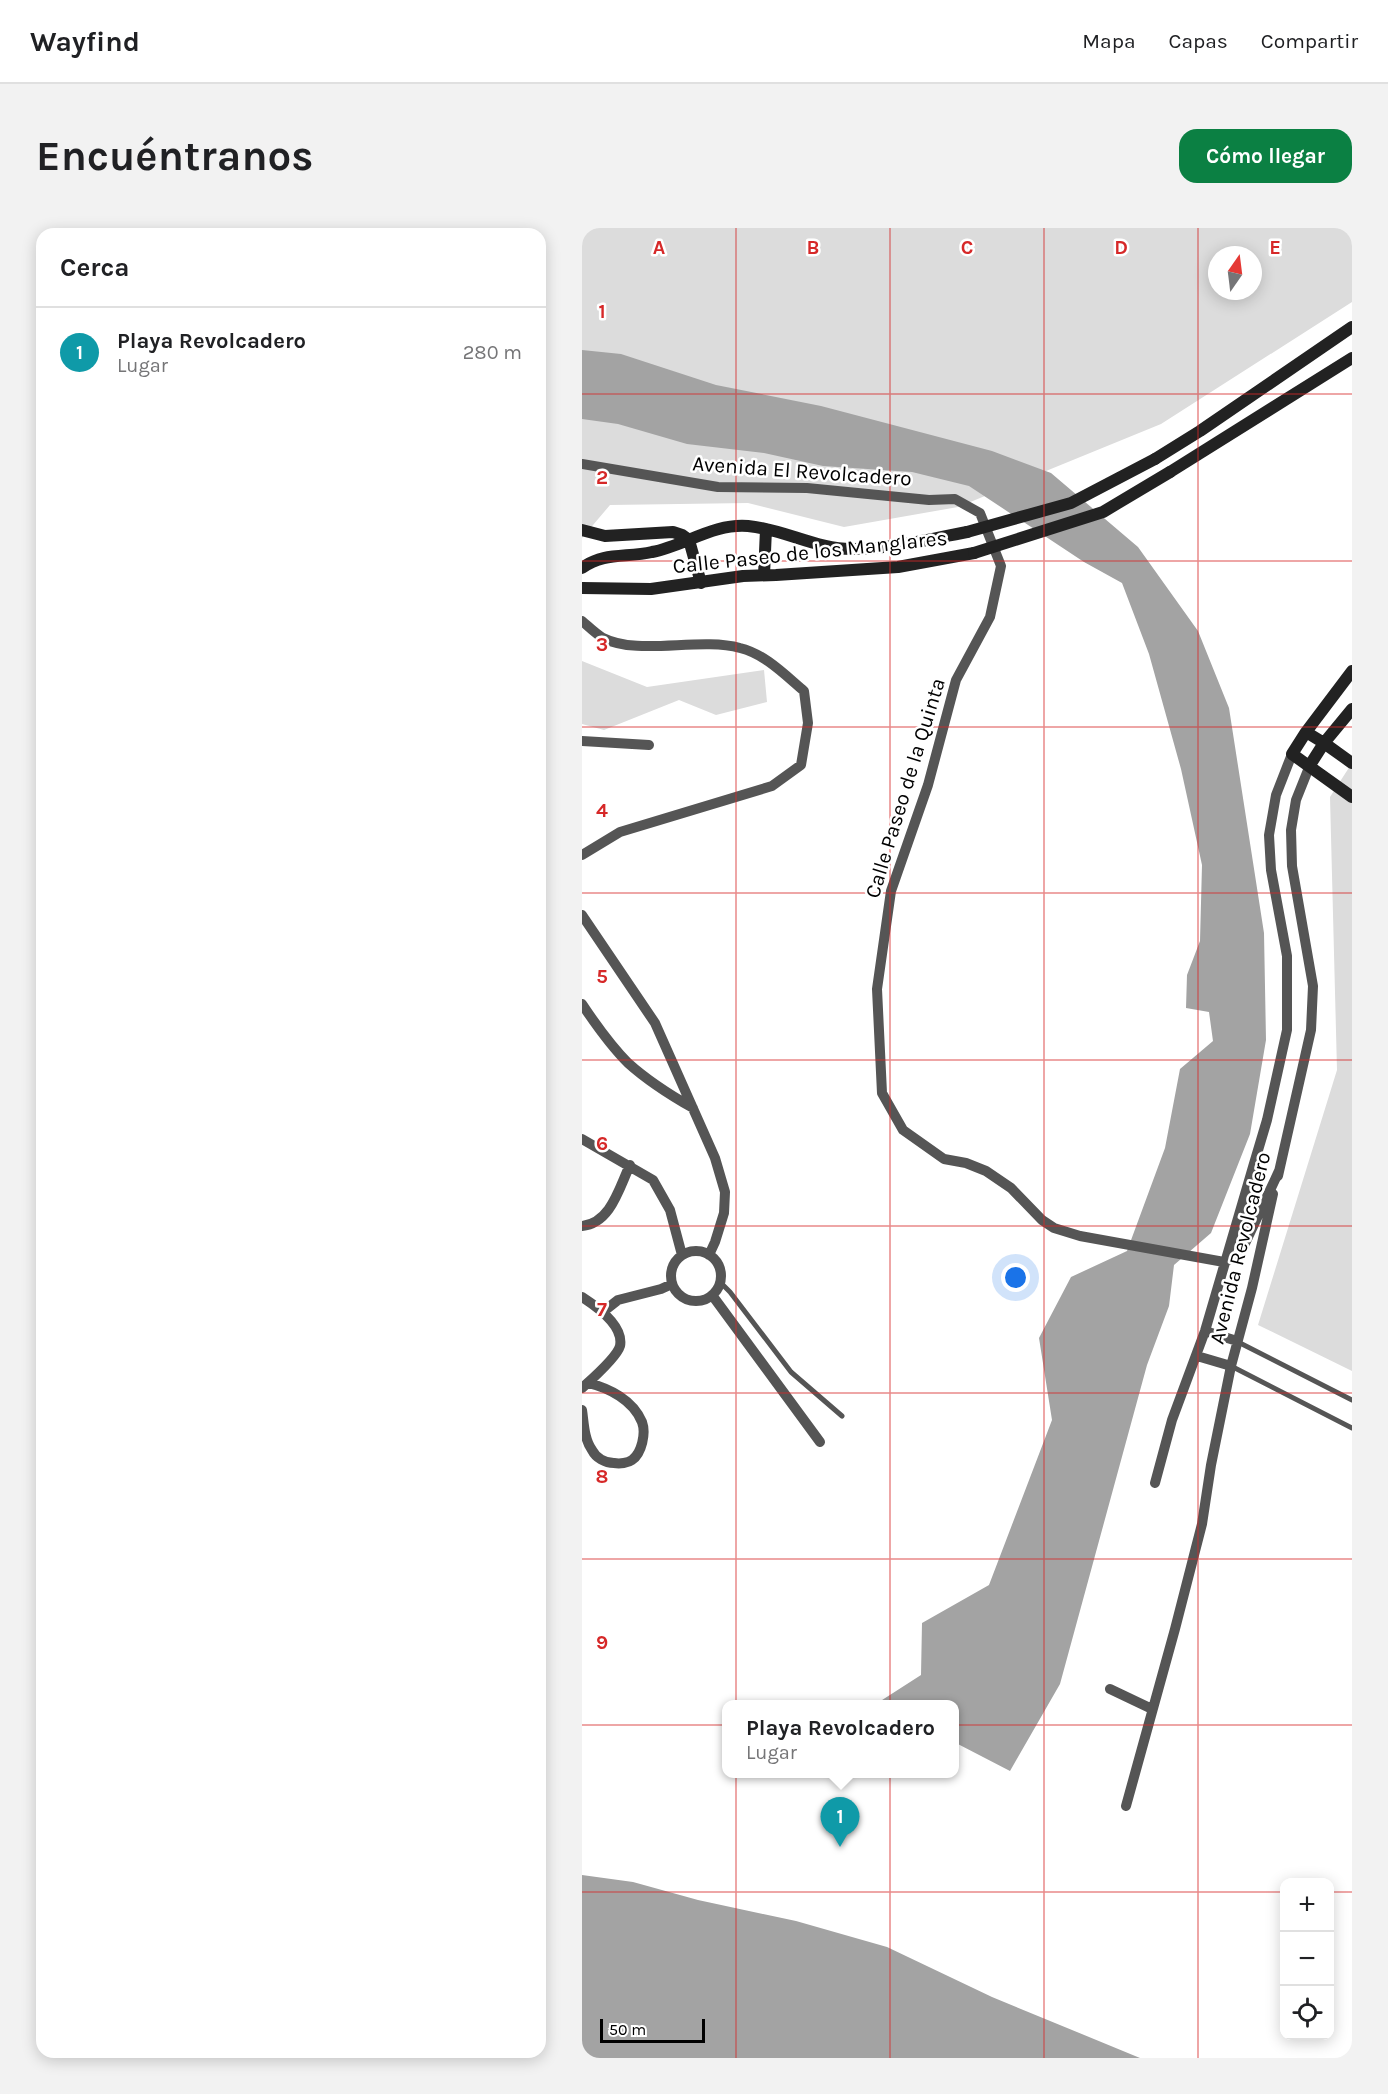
<!DOCTYPE html>
<html lang="es">
<meta charset="utf-8">
<style>
body{margin:0;font-family:Karla,sans-serif;background:#f2f2f2;color:#202124}
.controls{position:absolute;right:18px;bottom:18px;display:grid;overflow:hidden;border-radius:12px;box-shadow:0 3px 15px #0003}
.controls button{width:54px;height:54px;display:grid;place-items:center;padding:0;border:0;border-bottom:2px solid #e0e0e0;background:#fff;color:#202124;font:30px sans-serif}
.compass{position:absolute;left:626px;top:18px;width:54px;height:54px;border-radius:50%;background:#fff;box-shadow:0 3px 15px #0003;rotate:14deg}
.scale{position:absolute;left:18px;bottom:15px;width:105px;box-sizing:border-box;padding-left:6px;border:3px solid #000;border-top:0;font-size:16px;line-height:21px;white-space:nowrap;color:#000;-webkit-text-stroke:4px #fff;paint-order:stroke}
.you{position:absolute;left:434px;top:1050px;width:21px;height:21px;margin:-15px;border:4px solid #fff;border-radius:50%;background:#1a73e8;box-shadow:0 0 0 9px #1a73e833}
.badge{display:grid;place-items:center;width:39px;height:39px;border-radius:50%;background:#0b8043;color:#fff;font-size:20px;font-weight:700}
.pin{position:absolute;translate:-50% -50px;filter:drop-shadow(0 2px 3px #0008)}
.pin::after{content:'';position:absolute;top:32px;width:21px;height:18px;background:inherit;clip-path:polygon(0 0,100% 0,50% 100%)}
.popup{position:absolute;left:140px;top:1472px;width:237px;height:78px;box-sizing:border-box;display:grid;place-content:center;border-radius:12px;background:#fff;filter:drop-shadow(0 2px 4px #0005);font-size:20px;white-space:nowrap;color:#757577}
.popup b{font-size:22px;color:#202124}
.popup::after{content:'';position:absolute;left:50%;top:100%;margin-left:-12px;border:12px solid transparent;border-top-color:#fff}
.list{margin:0;padding:0;list-style:none}
h2{display:flex;justify-content:space-between;align-items:center;height:78px;margin:0;padding:0 24px;font-size:26px}
h2 small{font-size:20px;font-weight:400;color:#757577}
.list li{display:grid;grid-template-columns:39px 1fr auto;gap:18px;align-items:center;box-sizing:border-box;height:90px;padding:0 24px;border-top:2px solid #e0e0e0}
.list b{display:block;font-size:22px;white-space:nowrap}
.list p{margin:0;font-size:20px;white-space:nowrap;color:#757577}
.list em{font-size:20px;font-style:normal;color:#757577}
.icon{flex:none;width:33px;height:33px;fill:none;stroke:currentColor;stroke-width:2;stroke-linecap:round;stroke-linejoin:round}
.map{position:relative;flex:none;width:770px;height:1830px;overflow:hidden;border-radius:18px}
header{display:flex;align-items:center;gap:36px;box-sizing:border-box;height:84px;padding:0 30px;background:#fff;border-bottom:2px solid #e0e0e0}
header strong{font-size:28px}
nav{display:flex;gap:33px;margin-inline-start:auto;font-size:21px}
.intro{display:flex;align-items:center;justify-content:space-between;box-sizing:border-box;height:144px;padding:0 36px}
h1{margin:0;font-size:42px}
.button{padding:15px 27px;border-radius:18px;background:#0b8043;color:#fff;font-size:21px;font-weight:700}
main{display:flex;gap:36px;padding:0 36px}
aside{flex:1;background:#fff;border-radius:18px;box-shadow:0 3px 15px #0003}
.map>svg:first-child{display:block}
</style>
<header>
<strong>Wayfind</strong>
<nav><a>Mapa</a><a>Capas</a><a>Compartir</a></nav>
</header>
<div class="intro"><h1>Encuéntranos</h1><a class="button">Cómo llegar</a></div>
<main>
<aside>
<h2>Cerca<small></small></h2>
<ul class="list">
<li><span class="badge" style="background:#0f9aa8">1</span><div><b>Playa Revolcadero</b><p>Lugar</p></div><em>280 m</em></li>
</ul>
</aside>
<div class="map">
<svg width="770" height="1830" viewBox="0 0 770 1830">
<rect width="100%" height="100%" fill="#fff"/>
<!-- green -->
<path fill="#dcdcdc" fill-rule="evenodd" d="M 0,0 L 770,0 L 770,74 L 579,196 L 376,279 L 262,299 L 166,275 L 28,277 L 0,310 ZM 635,27 L 671,27 L 671,63 L 635,63 Z
M 0,433 L 65,459 L 182,442 L 185,474 L 134,487 L 97,472 L 22,502 L 0,496 Z
M 770,535 L 770,1143 L 676,1097 L 755,842 L 748,569 Z"/>
<!-- water -->
<path fill="#a3a3a3" d="M 0,122 L 39,126 L 134,157 L 239,178 L 410,223 L 469,245 L 556,319 L 616,403 L 647,480 L 682,705 L 684,812 L 668,906 L 629,1005 L 592,1037 L 587,1078 L 565,1137 L 478,1456 L 428,1543 L 372,1514 L 372,1476 L 301,1476 L 297,1474 L 339,1447 L 340,1395 L 407,1357 L 470,1192 L 457,1110 L 489,1049 L 545,1023 L 583,920 L 598,841 L 631,813 L 627,784 L 604,780 L 605,747 L 618,713 L 620,637 L 599,541 L 567,426 L 540,355 L 502,334 L 387,258 L 330,244 L 241,238 L 182,225 L 105,216 L 36,196 L 0,191 Z
M 0,1647 L 51,1654 L 116,1672 L 214,1693 L 305,1719 L 410,1769 L 558,1830 L 0,1830 Z"/>
<g fill="none" stroke-linecap="round" stroke-linejoin="round">
<!-- lane -->
<path stroke="#555" stroke-width="5" d="M 138,1054 L 148,1064 L 209,1144 L 260,1188
M 656,1114 L 770,1172
M 649,1138 L 770,1200"/>
<!-- street -->
<path stroke="#555" stroke-width="10" d="M 0,236 L 136,259 L 225,260 L 347,272 L 373,271 L 398,285 L 419,338 L 408,389 L 374,452 L 346,557 L 309,663 L 295,761 L 300,865 L 321,902 L 362,931 L 384,935 L 404,943 L 429,960 L 460,992 L 472,1000 L 498,1008 L 642,1034 L 658,1026 L 697,943
M 0,393 C 6,398 14,406 21,410 C 56,428 117,409 158,420 C 183,426 203,447 222,463 L 226,495 L 219,537 L 190,558 L 38,604 L 0,627
M 0,513 L 67,517
M 0,687 L 73,795 L 133,930 L 143,964 L 142,985 L 133,1014 L 127,1027
M 0,776 C 14,797 29,818 46,835 C 66,853 88,867 111,880
M 0,911 L 71,952 L 88,982 L 100,1027
M 696,948 L 729,802 L 731,758 L 710,638 L 709,602 L 714,572 L 728,537
M 0,998 C 29,995 37,960 48,937
M89 1048a25 25 0 1 1 50 0a25 25 0 1 1-50 0Z
M 130,1067 L 238,1214
M 0,1069 C 14,1078 42,1098 38,1118 C 35,1129 9,1152 0,1160
M 22,1083 L 36,1072 L 79,1061 L 90,1056
M 623,1103 L 655,1113
M 615,1128 L 649,1138
M 0,1182 C 2,1195 2,1211 10,1222 C 14,1230 23,1235 32,1235 C 38,1236 46,1235 50,1232 C 60,1225 64,1205 60,1194 C 51,1172 27,1160 6,1155
M 573,1255 L 590,1192 L 623,1103 L 671,939 L 685,892 L 705,802 L 705,728 L 689,642 L 687,607 L 694,567 L 710,526
M 528,1461 L 570,1481
M 544,1578 L 593,1401 L 620,1296 L 629,1237 L 649,1138 L 670,1060 L 691,966"/>
<!-- secondary -->
<path stroke="#222" stroke-width="12" d="M 573,231 L 618,203 L 770,99
M 588,244 L 770,130
M 0,302 L 23,308 L 91,304 L 100,307 L 107,312
M 107,312 L 119,355
M 0,340 C 22,324 44,330 70,324 C 102,318 132,295 166,298 C 202,301 235,322 272,321 C 310,321 347,311 385,304
M 182,347 L 184,301
M 0,360 L 69,361 L 161,348 L 194,347 L 316,339 L 392,325
M 770,443 L 724,504 L 710,526 L 770,569
M 724,504 L 742,515 L 770,535
M 728,537 L 742,515 L 770,481"/>
<!-- secondary-bridge -->
<path stroke="#222" stroke-width="12" d="M 385,304 L 489,275 L 573,231
M 392,325 L 521,284 L 588,244"/>
</g>
<!-- grid -->
<path fill="none" stroke="#d62828" stroke-width="1.5" stroke-opacity="0.55" d="M 154,0 L 154,1830M 308,0 L 308,1830M 462,0 L 462,1830M 616,0 L 616,1830M 0,166 L 770,166M 0,333 L 770,333M 0,499 L 770,499M 0,665 L 770,665M 0,832 L 770,832M 0,998 L 770,998M 0,1165 L 770,1165M 0,1331 L 770,1331M 0,1497 L 770,1497M 0,1664 L 702,1664M 748,1664 L 770,1664"/>
<g text-anchor="middle" dominant-baseline="central" stroke-width="5" stroke-linejoin="round" paint-order="stroke">
<!-- street labels -->
<g font-size="21" fill="#000" stroke="#fff">
<text transform="translate(220 243) rotate(4)">Avenida El Revolcadero</text>
<text transform="translate(228 324) rotate(-6)">Calle Paseo de los Manglares</text>
<text transform="translate(323 560) rotate(-73)">Calle Paseo de la Quinta</text>
<text transform="translate(658 1020) rotate(-76)">Avenida Revolcadero</text>
</g>
</g>
<g font-size="20" text-anchor="middle" font-weight="bold" fill="#d62828" stroke="#fff" stroke-width="5" stroke-linejoin="round" paint-order="stroke">
<text x="77" y="26">A</text>
<text x="231" y="26">B</text>
<text x="385" y="26">C</text>
<text x="539" y="26">D</text>
<text x="693" y="26">E</text>
<text x="20" y="90">1</text>
<text x="20" y="256">2</text>
<text x="20" y="423">3</text>
<text x="20" y="589">4</text>
<text x="20" y="755">5</text>
<text x="20" y="922">6</text>
<text x="20" y="1088">7</text>
<text x="20" y="1255">8</text>
<text x="20" y="1421">9</text>
</g>
</svg>
<div class="controls">
<button>+</button>
<button>−</button>
<button><svg class="icon" aria-label="locate" viewBox="0 0 24 24"><circle cx="12" cy="12" r="6"/><path d="M12 2v4M12 18v4M2 12h4M18 12h4"/></svg></button>
</div>
<svg class="compass" viewBox="-18 -18 36 36"><path d="M0-13l5 13h-10z" fill="#e53935"/><path d="M0 13l5-13h-10z" fill="#757577"/></svg>
<div class="scale">50 m</div>
<div class="you"></div>
<div class="pin badge" style="left:258px;top:1619px;background:#0f9aa8">1</div>
<div class="popup"><b>Playa Revolcadero</b>Lugar</div>
</div>
</main>
